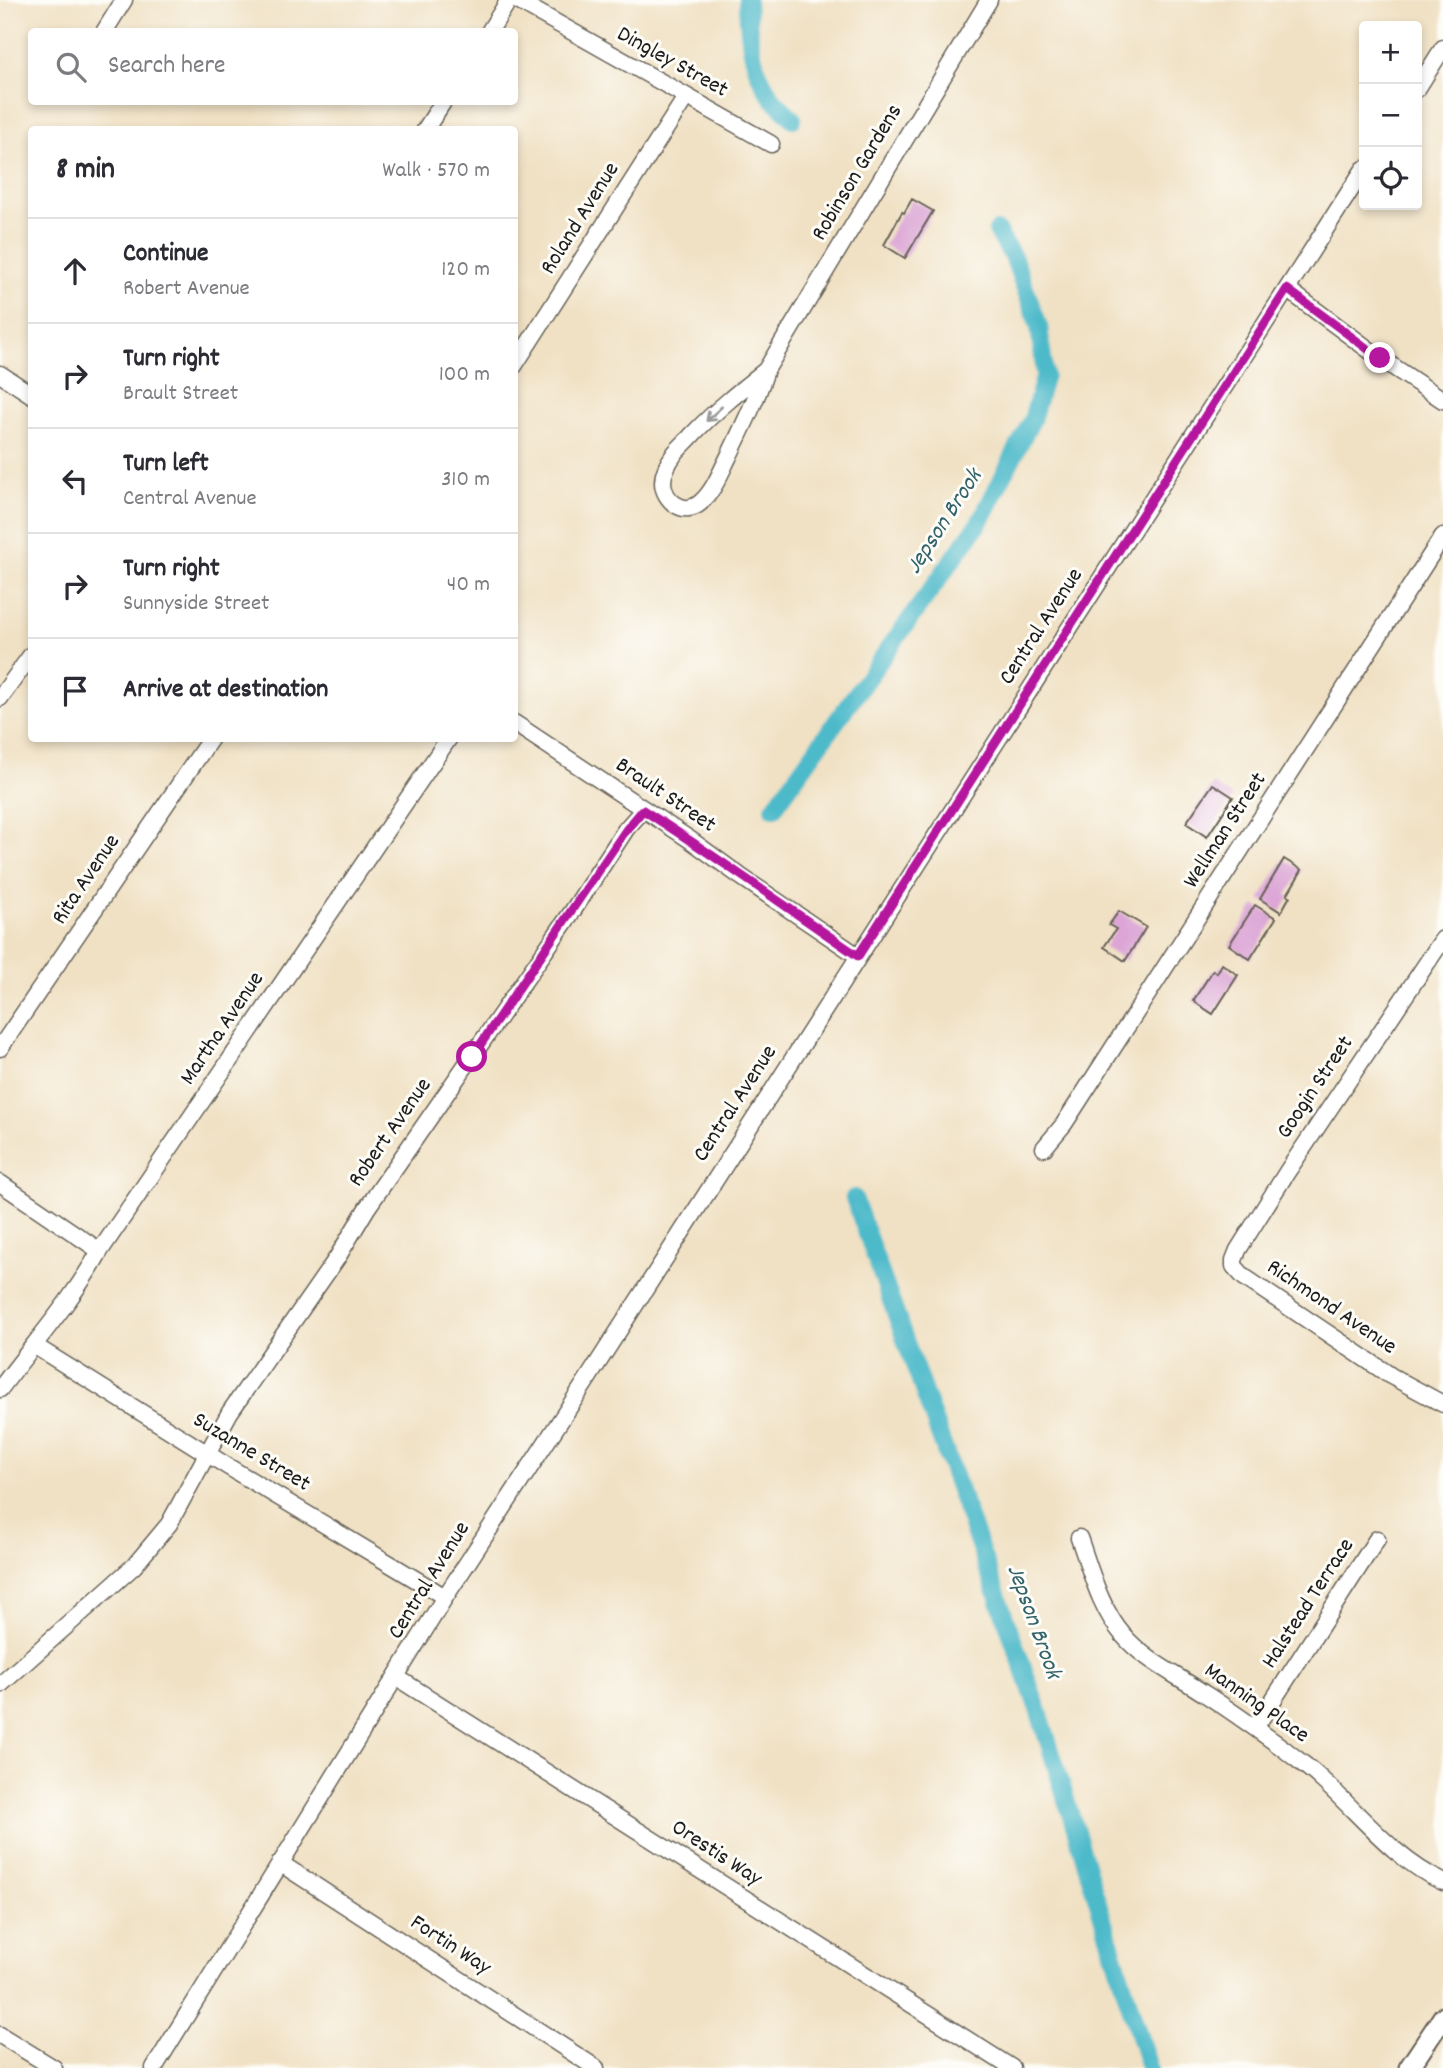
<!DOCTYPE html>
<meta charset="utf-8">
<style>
body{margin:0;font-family:Dekko,sans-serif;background:#f2f2f3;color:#2b2b33}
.controls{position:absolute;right:21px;top:21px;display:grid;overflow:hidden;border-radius:7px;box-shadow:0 4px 10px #0003}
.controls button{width:63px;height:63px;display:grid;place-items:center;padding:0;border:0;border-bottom:2px solid #e1e1e2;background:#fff;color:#2b2b33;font:35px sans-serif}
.stop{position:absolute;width:21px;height:21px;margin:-16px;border:5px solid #b5179e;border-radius:50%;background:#fff}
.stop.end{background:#b5179e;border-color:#fff;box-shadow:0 2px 7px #0008}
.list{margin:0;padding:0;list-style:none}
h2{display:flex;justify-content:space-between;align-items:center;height:91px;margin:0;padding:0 28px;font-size:30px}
h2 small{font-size:23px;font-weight:400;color:#7c7c81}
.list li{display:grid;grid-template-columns:46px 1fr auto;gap:21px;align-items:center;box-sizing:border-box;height:105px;padding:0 28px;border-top:2px solid #e1e1e2}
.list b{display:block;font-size:26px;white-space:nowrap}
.list p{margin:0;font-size:23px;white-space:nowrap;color:#7c7c81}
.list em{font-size:23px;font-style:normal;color:#7c7c81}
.icon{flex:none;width:38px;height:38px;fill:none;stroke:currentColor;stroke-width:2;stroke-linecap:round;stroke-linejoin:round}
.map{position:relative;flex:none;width:1443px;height:2068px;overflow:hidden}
.search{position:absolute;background:#fff;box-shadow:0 4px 10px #0003;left:28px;top:28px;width:490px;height:77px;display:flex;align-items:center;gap:18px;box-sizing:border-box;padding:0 24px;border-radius:7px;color:#7c7c81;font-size:26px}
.panel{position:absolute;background:#fff;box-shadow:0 4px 10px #0003;left:28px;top:126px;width:490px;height:616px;border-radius:7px}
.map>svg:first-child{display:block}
</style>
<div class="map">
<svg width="1443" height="2068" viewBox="0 0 1443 2068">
<rect width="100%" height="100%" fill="#fdfcf7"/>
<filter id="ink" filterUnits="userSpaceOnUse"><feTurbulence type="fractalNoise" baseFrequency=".0143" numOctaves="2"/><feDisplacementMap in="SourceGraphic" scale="14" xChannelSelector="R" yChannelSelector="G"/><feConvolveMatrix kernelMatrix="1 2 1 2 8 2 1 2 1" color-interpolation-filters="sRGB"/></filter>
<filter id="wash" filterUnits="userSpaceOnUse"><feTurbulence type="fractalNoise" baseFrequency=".00686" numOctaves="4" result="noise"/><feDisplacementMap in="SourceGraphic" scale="28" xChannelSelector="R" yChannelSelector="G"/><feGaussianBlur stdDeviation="1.57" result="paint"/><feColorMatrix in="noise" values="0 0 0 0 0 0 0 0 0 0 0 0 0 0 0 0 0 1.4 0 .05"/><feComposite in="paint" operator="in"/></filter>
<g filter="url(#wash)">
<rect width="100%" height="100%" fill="#f0e1c4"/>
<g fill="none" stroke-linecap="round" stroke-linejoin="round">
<!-- canal -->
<path stroke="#4ebaca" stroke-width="18" d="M 747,0 C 748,35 751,70 773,99 C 779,106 787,112 793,119
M 774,808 L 979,523 L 1032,420 L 1045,375 L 1039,326 L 1014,259 L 997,231
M 854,1198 L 1039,1712 L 1149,2068"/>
</g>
<g id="blocks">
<!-- building -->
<path fill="#dca5d6" d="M 912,199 L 933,211 L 905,258 L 884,245 L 902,212 L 904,213 Z
M 1213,784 L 1233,797 L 1207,837 L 1186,823 Z
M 1284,859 L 1302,870 L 1287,895 L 1290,896 L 1281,912 L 1260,899 Z
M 1255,905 L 1276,918 L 1250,959 L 1229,945 Z
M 1119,911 L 1146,927 L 1125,961 L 1104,947 L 1116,929 L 1109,925 Z
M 1222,964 L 1238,975 L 1213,1014 L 1193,1001 L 1213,970 L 1217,973 Z"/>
</g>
</g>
<g filter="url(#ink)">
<use href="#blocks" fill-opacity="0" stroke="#666157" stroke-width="2"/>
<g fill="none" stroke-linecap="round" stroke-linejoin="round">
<defs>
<path id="minor" d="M 516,0 L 771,144
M 104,32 L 124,0
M 489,32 L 509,0
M 1417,89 L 1443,48
M 425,130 L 443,102
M 1287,289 L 1380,358 L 1443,400
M 514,366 L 686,97
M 766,370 C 741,390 716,410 694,433 C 688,440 681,446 675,453 C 670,460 663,472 663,482 C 663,500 684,517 700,503 C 713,492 720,474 728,458 C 742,429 756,401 766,370 L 989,0
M 0,374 L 32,395
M 0,698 L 32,654
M 514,723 L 692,841 L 740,876 L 858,956
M 1443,939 L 1287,1172 L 1238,1250 L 1234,1260 L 1234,1266 L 1244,1277 L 1391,1376 L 1443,1404
M 0,1048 L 211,738
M 1044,1148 L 1064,1124 L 1443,536
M 0,1183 L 100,1251
M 35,1346 L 227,1466 L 445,1597
M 0,1389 C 34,1343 72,1301 100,1251 L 449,738
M 1079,1538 C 1091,1571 1100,1608 1123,1635 C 1145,1661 1177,1675 1205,1694 C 1232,1711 1258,1730 1284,1749 C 1296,1759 1310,1768 1321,1779 C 1361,1815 1394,1859 1443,1882
M 396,1677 L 1012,2068
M 0,1685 L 134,1566 L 169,1524 L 230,1412 L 337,1258 L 367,1208 L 574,909 L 626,829 L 643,810
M 1255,1728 L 1377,1539
M 280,1863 L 596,2068
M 0,2035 L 54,2068
M 154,2068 L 445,1597 L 585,1383 L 1364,169"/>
<path id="tertiary" d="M 1409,2068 L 1443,2017"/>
</defs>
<!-- minor casing -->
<use href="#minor" stroke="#666157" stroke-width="19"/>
<!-- tertiary casing -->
<use href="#tertiary" stroke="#666157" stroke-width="23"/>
<!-- minor -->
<use href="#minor" stroke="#fff" stroke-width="16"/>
<!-- tertiary -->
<use href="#tertiary" stroke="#fff" stroke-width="19"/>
</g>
<!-- one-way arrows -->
<defs><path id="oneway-shaft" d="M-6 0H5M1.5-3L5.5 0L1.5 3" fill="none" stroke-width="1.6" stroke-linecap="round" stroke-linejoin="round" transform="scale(1.75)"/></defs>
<use stroke="#999" href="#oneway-shaft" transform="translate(714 414) rotate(137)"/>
</g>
<g fill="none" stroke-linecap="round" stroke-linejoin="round" filter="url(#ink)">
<!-- route -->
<path stroke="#b5179e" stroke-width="9" d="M 472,1057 L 626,830 L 643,810 C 716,856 786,907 858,956 L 1287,289 L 1380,358"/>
</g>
<g text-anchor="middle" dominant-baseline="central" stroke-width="6" stroke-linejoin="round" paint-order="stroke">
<!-- street labels -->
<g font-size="23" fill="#1c1c1c" stroke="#fdfcf7">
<text transform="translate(672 63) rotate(29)">Dingley Street</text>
<text transform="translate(858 173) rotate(-59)">Robinson Gardens</text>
<text transform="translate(581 219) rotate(-58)">Roland Avenue</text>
<text transform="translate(1042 627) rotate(-57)">Central Avenue</text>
<text transform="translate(665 796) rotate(34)">Brault Street</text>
<text transform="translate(1226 831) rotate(-57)">Wellman Street</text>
<text transform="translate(87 880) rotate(-56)">Rita Avenue</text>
<text transform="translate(223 1029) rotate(-56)">Martha Avenue</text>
<text transform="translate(1316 1088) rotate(-56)">Googin Street</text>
<text transform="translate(736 1104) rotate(-57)">Central Avenue</text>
<text transform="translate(391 1133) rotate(-55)">Robert Avenue</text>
<text transform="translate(1331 1308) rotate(34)">Richmond Avenue</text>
<text transform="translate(251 1453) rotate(31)">Suzanne Street</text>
<text transform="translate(430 1581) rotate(-58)">Central Avenue</text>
<text transform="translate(1309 1604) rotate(-57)">Halstead Terrace</text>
<text transform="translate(1256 1704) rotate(35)">Manning Place</text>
<text transform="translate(716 1854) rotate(33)">Orestis Way</text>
<text transform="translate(450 1946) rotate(33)">Fortin Way</text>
</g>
<!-- water labels -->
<g font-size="24" font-style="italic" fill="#32636a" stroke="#fdfcf7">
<text transform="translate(945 522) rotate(-57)">Jepson Brook</text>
<text transform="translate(1033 1622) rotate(70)">Jepson Brook</text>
</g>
</g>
</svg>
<div class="controls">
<button>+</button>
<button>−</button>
<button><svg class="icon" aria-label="locate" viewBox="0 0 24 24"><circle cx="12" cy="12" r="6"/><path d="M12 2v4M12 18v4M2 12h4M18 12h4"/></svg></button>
</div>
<div class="stop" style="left:472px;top:1057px"></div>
<div class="stop end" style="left:1380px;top:358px"></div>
<div class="search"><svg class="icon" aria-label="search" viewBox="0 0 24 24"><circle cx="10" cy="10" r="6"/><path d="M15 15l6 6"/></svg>Search here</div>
<section class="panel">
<h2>8 min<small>Walk · 570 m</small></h2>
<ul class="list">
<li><svg class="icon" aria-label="ahead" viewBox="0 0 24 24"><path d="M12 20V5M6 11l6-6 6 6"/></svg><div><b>Continue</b><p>Robert Avenue</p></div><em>120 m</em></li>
<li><svg class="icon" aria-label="right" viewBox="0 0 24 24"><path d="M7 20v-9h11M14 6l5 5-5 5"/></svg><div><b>Turn right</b><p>Brault Street</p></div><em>100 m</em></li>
<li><svg class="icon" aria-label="left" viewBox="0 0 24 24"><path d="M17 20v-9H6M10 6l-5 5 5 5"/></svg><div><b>Turn left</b><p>Central Avenue</p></div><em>310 m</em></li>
<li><svg class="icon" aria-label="right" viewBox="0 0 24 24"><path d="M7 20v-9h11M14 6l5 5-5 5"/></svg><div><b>Turn right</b><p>Sunnyside Street</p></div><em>40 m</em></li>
<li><svg class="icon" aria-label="arrive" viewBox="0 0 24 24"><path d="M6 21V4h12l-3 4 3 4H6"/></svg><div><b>Arrive at destination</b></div></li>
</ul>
</section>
</div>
